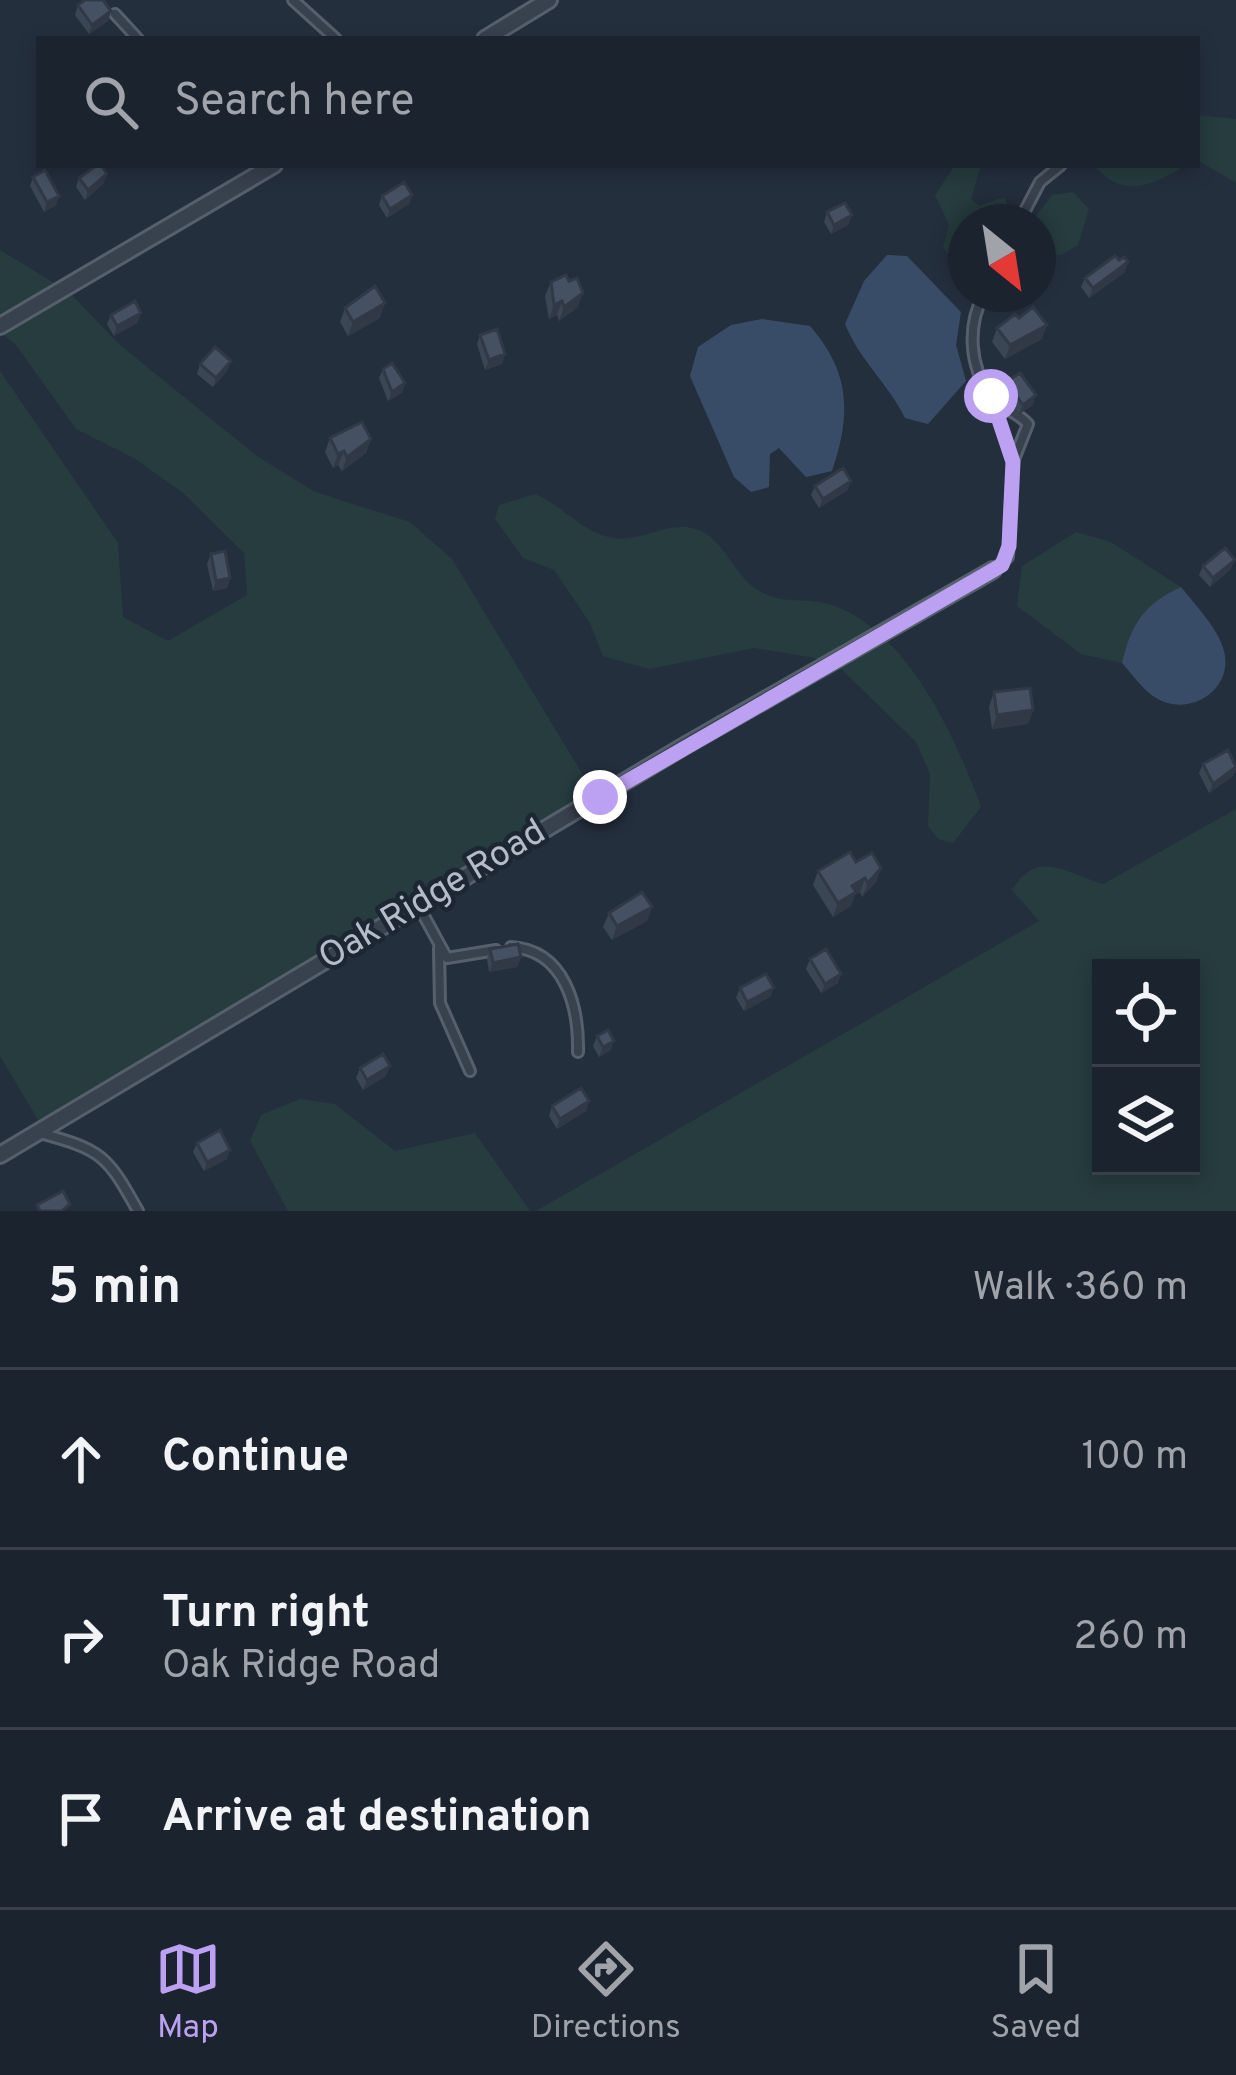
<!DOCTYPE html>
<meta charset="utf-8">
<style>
body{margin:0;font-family:Overpass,sans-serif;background:#242b36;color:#f1f3f6}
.controls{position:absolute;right:36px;bottom:36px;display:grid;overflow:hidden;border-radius:0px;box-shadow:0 6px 18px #0003}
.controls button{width:108px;height:108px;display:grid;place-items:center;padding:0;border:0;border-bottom:3px solid #39404a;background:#1b232e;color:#f1f3f6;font:60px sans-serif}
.compass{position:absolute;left:948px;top:204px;width:108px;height:108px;border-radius:50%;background:#1b232e;box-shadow:0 6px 18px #0003;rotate:150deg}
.stop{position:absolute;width:36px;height:36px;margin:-27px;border:9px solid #bca0f2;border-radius:50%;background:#fff}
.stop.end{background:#bca0f2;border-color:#fff;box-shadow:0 3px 12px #0008}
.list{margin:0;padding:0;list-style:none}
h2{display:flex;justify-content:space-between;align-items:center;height:156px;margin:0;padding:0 48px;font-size:51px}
h2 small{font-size:39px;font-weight:400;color:#a0a4aa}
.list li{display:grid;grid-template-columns:78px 1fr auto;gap:36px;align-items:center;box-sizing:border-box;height:180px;padding:0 48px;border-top:3px solid #39404a}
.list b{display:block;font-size:45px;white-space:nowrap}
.list p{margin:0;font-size:39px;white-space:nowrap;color:#a0a4aa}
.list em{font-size:39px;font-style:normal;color:#a0a4aa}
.icon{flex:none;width:66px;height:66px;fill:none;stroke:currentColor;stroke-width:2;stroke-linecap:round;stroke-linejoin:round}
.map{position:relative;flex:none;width:1236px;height:1211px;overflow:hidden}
.search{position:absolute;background:#1b232e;box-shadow:0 6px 18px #0003;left:36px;right:36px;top:36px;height:132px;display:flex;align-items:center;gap:30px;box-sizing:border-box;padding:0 42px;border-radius:0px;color:#a0a4aa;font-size:45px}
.sheet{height:696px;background:#1b232e}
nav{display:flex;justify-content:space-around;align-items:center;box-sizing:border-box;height:168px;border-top:3px solid #39404a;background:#1b232e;font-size:33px;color:#a0a4aa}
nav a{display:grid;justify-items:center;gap:6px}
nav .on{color:#bca0f2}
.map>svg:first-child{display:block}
</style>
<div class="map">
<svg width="1236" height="1211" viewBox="0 0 1236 1211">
<rect width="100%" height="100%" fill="#242f3e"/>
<!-- green -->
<path fill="#263c3f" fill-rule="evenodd" d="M 1197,115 L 1236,119 L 1236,183 L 1197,160 Z
M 955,165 L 981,165 L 971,199 L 979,206 L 1004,197 L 1014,219 L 966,222 L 966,254 L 950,257 L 943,247 L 949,225 L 935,195 Z
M 1094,165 L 1186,165 C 1155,185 1121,200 1094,165 Z
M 1073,192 L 1089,209 L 1078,245 L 1061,255 L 1038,253 L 1038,222 L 1031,222 L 1052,195 Z
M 0,250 L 69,292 L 120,345 L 257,456 L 315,492 L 410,522 L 452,559 L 597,798 L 41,1125 L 0,1056 L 0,371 L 118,543 L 123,617 L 168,641 L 247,595 L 244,553 L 183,493 L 134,458 L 76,429 L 16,345 L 0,332 Z
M 535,494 C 564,506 582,533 614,538 C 640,543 667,520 696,529 C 725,538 734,578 761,592 C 784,605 809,597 832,605 C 908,631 956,738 981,807 L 953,843 L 938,839 L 928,826 L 930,774 L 916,742 L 833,661 L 754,648 L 649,669 L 603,656 L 590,623 L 554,570 L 523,558 L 495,519 L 499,505 Z
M 1076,532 L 1111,542 L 1181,587 C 1144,605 1131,624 1122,663 L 1081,654 L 1017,606 L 1022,566 Z
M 1236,809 L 1236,1211 L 536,1211 L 1039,921 L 1012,890 C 1038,848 1065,873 1103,884 ZM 1101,968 L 1191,968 L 1191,1166 L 1101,1166 Z
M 300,1099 L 335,1104 L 395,1151 L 475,1133 L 530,1211 L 288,1211 L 250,1141 L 261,1115 Z"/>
<!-- water -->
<path fill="#394c67" d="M 887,255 L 907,256 L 961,312 L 956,345 L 966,381 L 928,424 L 905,418 C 888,383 860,361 845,324 L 864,281 Z
M 762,319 L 810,326 C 851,373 851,415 832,471 L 806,477 L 779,448 L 770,454 L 769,487 L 751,492 L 734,477 L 690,376 L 698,347 L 731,325 Z
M 1181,587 C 1196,606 1218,628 1224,651 C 1234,690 1189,718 1156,698 C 1143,690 1132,674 1122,663 C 1131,624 1144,604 1181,587 Z"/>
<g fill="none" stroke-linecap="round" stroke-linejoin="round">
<defs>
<path id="lane" d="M 293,0 L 336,39
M 115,14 L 138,39
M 1019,222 L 1040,182 L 1061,165
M 984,294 C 967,325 969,365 990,395 C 1000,408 1018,412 1028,424 L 1013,462 L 1008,557 L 994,570
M 992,398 L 1013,462
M 418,905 L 447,958 L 496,950
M 511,947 C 565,950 579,1007 578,1052
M 439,948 L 440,1003 L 470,1071
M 40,1133 C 102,1150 107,1155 138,1211"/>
<path id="street" d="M 485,39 L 549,0
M 0,326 L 274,165
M 0,1155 L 686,745 L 993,570"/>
</defs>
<!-- lane casing -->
<use href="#lane" stroke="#565f6c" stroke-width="14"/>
<!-- street casing -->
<use href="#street" stroke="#565f6c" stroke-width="20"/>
<!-- lane -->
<use href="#lane" stroke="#38414e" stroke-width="8"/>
<!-- street -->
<use href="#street" stroke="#38414e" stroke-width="14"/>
</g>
<!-- wall -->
<path fill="#3b4654" d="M 78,5 L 111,11 L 108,21 L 89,34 L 75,15 Z
M 33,177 L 56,205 L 44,212 L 30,186 Z
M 79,178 L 104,183 L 85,200 L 76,187 Z
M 412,195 L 409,204 L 387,218 L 379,205 L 382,196 Z
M 827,212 L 852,215 L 848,225 L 831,234 L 824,222 Z
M 1119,260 L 1125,272 L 1089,298 L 1081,287 L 1085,278 Z
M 551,282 L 578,307 L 559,321 L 557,315 L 549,319 L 545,296 Z
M 345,308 L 380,318 L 348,336 L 340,322 Z
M 141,313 L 137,323 L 114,336 L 107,324 L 111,315 Z
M 997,328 L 1042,339 L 1005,359 L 992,342 Z
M 480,335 L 505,354 L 502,364 L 485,370 L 477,344 Z
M 231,361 L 227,371 L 213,387 L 197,374 L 200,364 Z
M 383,369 L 405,383 L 402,393 L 388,401 L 379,378 Z
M 1006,382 L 1033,405 L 1019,414 L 1003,392 Z
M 330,438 L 371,439 L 366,453 L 342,471 L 338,465 L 333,468 L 325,452 Z
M 815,486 L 848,490 L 819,508 L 811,495 Z
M 211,554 L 230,578 L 227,588 L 213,591 L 207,564 Z
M 1203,566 L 1231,569 L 1210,587 L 1199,575 Z
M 994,692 L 1033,710 L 1028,724 L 992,729 L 989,707 Z
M 1203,764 L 1236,766 L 1236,769 L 1233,776 L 1209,793 L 1199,773 Z
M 881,868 L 876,882 L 862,897 L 860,892 L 855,895 L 851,906 L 833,917 L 813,885 L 818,871 Z
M 652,907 L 647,921 L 612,940 L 603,927 L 609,913 Z
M 490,949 L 521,957 L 517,967 L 489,972 L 487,959 Z
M 810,959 L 838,983 L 821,993 L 806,969 Z
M 740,988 L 774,988 L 770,997 L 744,1011 L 736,998 Z
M 597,1036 L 611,1050 L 599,1057 L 593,1046 Z
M 360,1068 L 386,1076 L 363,1090 L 356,1078 Z
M 589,1101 L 586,1111 L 557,1129 L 549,1116 L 552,1106 Z
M 197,1143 L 227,1159 L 204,1171 L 193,1152 Z"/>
<!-- shaded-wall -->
<path fill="#303945" d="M 111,11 L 108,21 L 89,34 L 92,25 Z
M 107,174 L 104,183 L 85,200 L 88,190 Z
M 412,195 L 409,204 L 387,218 L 390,209 Z
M 59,196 L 56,205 L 44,212 L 47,202 Z
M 852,215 L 848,225 L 831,234 L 834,225 Z
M 1128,262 L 1125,272 L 1089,298 L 1093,288 Z
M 583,293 L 578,307 L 559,321 L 564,307 Z
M 562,301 L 557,315 L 549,319 L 554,305 Z
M 385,303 L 380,318 L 348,336 L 353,322 Z
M 141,313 L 137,323 L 114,336 L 117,326 Z
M 1047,325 L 1042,339 L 1005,359 L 1010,345 Z
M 505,354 L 502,364 L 485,370 L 489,360 Z
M 231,361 L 227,371 L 213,387 L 216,378 Z
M 405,383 L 402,393 L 388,401 L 392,392 Z
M 1036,395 L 1033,405 L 1019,414 L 1023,405 Z
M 371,439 L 366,453 L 342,471 L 347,457 Z
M 344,451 L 338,465 L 333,468 L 338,454 Z
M 851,481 L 848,490 L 819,508 L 823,499 Z
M 1235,560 L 1231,569 L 1210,587 L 1213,578 Z
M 230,578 L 227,588 L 213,591 L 216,581 Z
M 1033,710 L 1028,724 L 992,729 L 997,715 Z
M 1236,767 L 1233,776 L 1209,793 L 1213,784 Z
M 881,868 L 876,882 L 862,897 L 868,883 Z
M 865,878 L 860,892 L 855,895 L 851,906 L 833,917 L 838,903 L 852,886 Z
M 652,907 L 647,921 L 612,940 L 617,926 Z
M 521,957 L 517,967 L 489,972 L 493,963 Z
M 841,974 L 838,983 L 821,993 L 825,984 Z
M 774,988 L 770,997 L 744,1011 L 747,1002 Z
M 614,1041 L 611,1050 L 599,1057 L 603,1047 Z
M 390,1066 L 386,1076 L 363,1090 L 367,1080 Z
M 589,1101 L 586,1111 L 557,1129 L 560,1119 Z
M 230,1150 L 227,1159 L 204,1171 L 207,1162 Z"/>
<!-- building -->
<path fill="#455162" stroke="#303945" stroke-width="3" d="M 85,0 L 103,0 L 111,11 L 92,25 L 78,5 Z
M 97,165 L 101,165 L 107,174 L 88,190 L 79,178 Z
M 45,170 L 59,196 L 47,202 L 33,177 Z
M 404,182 L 412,195 L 390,209 L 382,196 Z
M 845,203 L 852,215 L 834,225 L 827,212 Z
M 1115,256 L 1119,260 L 1124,257 L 1128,262 L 1093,288 L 1085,278 Z
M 566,275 L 569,281 L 577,278 L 583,293 L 564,307 L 562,301 L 554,305 L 551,282 Z
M 375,286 L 385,303 L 353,322 L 345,308 Z
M 135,301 L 141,313 L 117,326 L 111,315 Z
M 1033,307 L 1047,325 L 1010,345 L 997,328 L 1015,314 L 1019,318 Z
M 497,329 L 505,354 L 489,360 L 480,335 Z
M 215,347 L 231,361 L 216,378 L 200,364 Z
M 392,363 L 405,383 L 392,392 L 383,369 Z
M 1020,373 L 1036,395 L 1023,405 L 1006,382 Z
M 362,422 L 371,439 L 347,457 L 344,451 L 338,454 L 330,438 Z
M 843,468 L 851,481 L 823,499 L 815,486 Z
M 1225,548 L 1235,560 L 1213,578 L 1203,566 Z
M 225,551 L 230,578 L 216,581 L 211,554 Z
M 1030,688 L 1033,710 L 997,715 L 994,692 Z
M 1228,750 L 1236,767 L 1213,784 L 1203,764 Z
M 850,852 L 856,862 L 872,853 L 881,868 L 868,883 L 865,878 L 852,886 L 856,892 L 838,903 L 818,871 Z
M 642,892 L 652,907 L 617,926 L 609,913 Z
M 518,944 L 521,957 L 493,963 L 490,949 Z
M 826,949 L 841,974 L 825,984 L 810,959 Z
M 766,974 L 774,988 L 747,1002 L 740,988 Z
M 608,1030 L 614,1041 L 603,1047 L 597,1036 Z
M 383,1054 L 390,1066 L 367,1080 L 360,1068 Z
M 581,1088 L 589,1101 L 560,1119 L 552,1106 Z
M 220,1130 L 230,1150 L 207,1162 L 197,1143 Z
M 63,1191 L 70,1204 L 62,1211 L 40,1211 L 37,1205 Z"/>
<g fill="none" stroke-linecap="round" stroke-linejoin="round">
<!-- route -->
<path stroke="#bca0f2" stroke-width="15" d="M 600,797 L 1002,565 L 1009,546 L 1013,462 L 991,396"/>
</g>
<g text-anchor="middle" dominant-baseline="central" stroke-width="9" stroke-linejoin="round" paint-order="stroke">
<!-- street labels -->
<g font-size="36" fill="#b4bcc9" stroke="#1d2633">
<text transform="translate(433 896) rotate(-31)">Oak Ridge Road</text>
</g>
</g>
</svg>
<div class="controls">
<button><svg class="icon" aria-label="locate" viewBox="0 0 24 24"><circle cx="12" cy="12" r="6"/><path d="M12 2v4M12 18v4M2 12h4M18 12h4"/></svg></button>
<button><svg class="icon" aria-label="layers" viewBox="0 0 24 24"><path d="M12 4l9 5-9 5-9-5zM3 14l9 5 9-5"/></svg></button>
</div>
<svg class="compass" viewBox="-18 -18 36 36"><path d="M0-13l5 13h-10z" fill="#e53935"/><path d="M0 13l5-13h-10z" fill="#a0a4aa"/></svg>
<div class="stop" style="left:991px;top:396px"></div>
<div class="stop end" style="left:600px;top:797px"></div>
<div class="search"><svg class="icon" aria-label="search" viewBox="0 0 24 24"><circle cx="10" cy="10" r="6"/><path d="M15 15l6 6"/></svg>Search here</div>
</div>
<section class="sheet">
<h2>5 min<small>Walk · 360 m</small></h2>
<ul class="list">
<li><svg class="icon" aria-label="ahead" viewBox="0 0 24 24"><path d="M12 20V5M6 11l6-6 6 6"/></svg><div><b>Continue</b></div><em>100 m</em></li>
<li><svg class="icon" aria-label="right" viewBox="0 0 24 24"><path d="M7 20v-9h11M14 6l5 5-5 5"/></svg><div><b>Turn right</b><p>Oak Ridge Road</p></div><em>260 m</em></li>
<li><svg class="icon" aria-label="arrive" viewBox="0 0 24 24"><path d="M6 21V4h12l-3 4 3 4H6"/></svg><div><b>Arrive at destination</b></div></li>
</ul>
</section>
<nav>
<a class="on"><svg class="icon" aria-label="map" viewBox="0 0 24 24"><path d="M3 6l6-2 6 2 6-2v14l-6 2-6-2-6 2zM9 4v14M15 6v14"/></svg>Map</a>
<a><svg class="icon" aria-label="directions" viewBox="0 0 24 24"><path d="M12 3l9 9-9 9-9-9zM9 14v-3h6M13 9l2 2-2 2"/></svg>Directions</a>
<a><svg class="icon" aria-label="saved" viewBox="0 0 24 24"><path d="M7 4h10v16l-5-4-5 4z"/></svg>Saved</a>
</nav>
